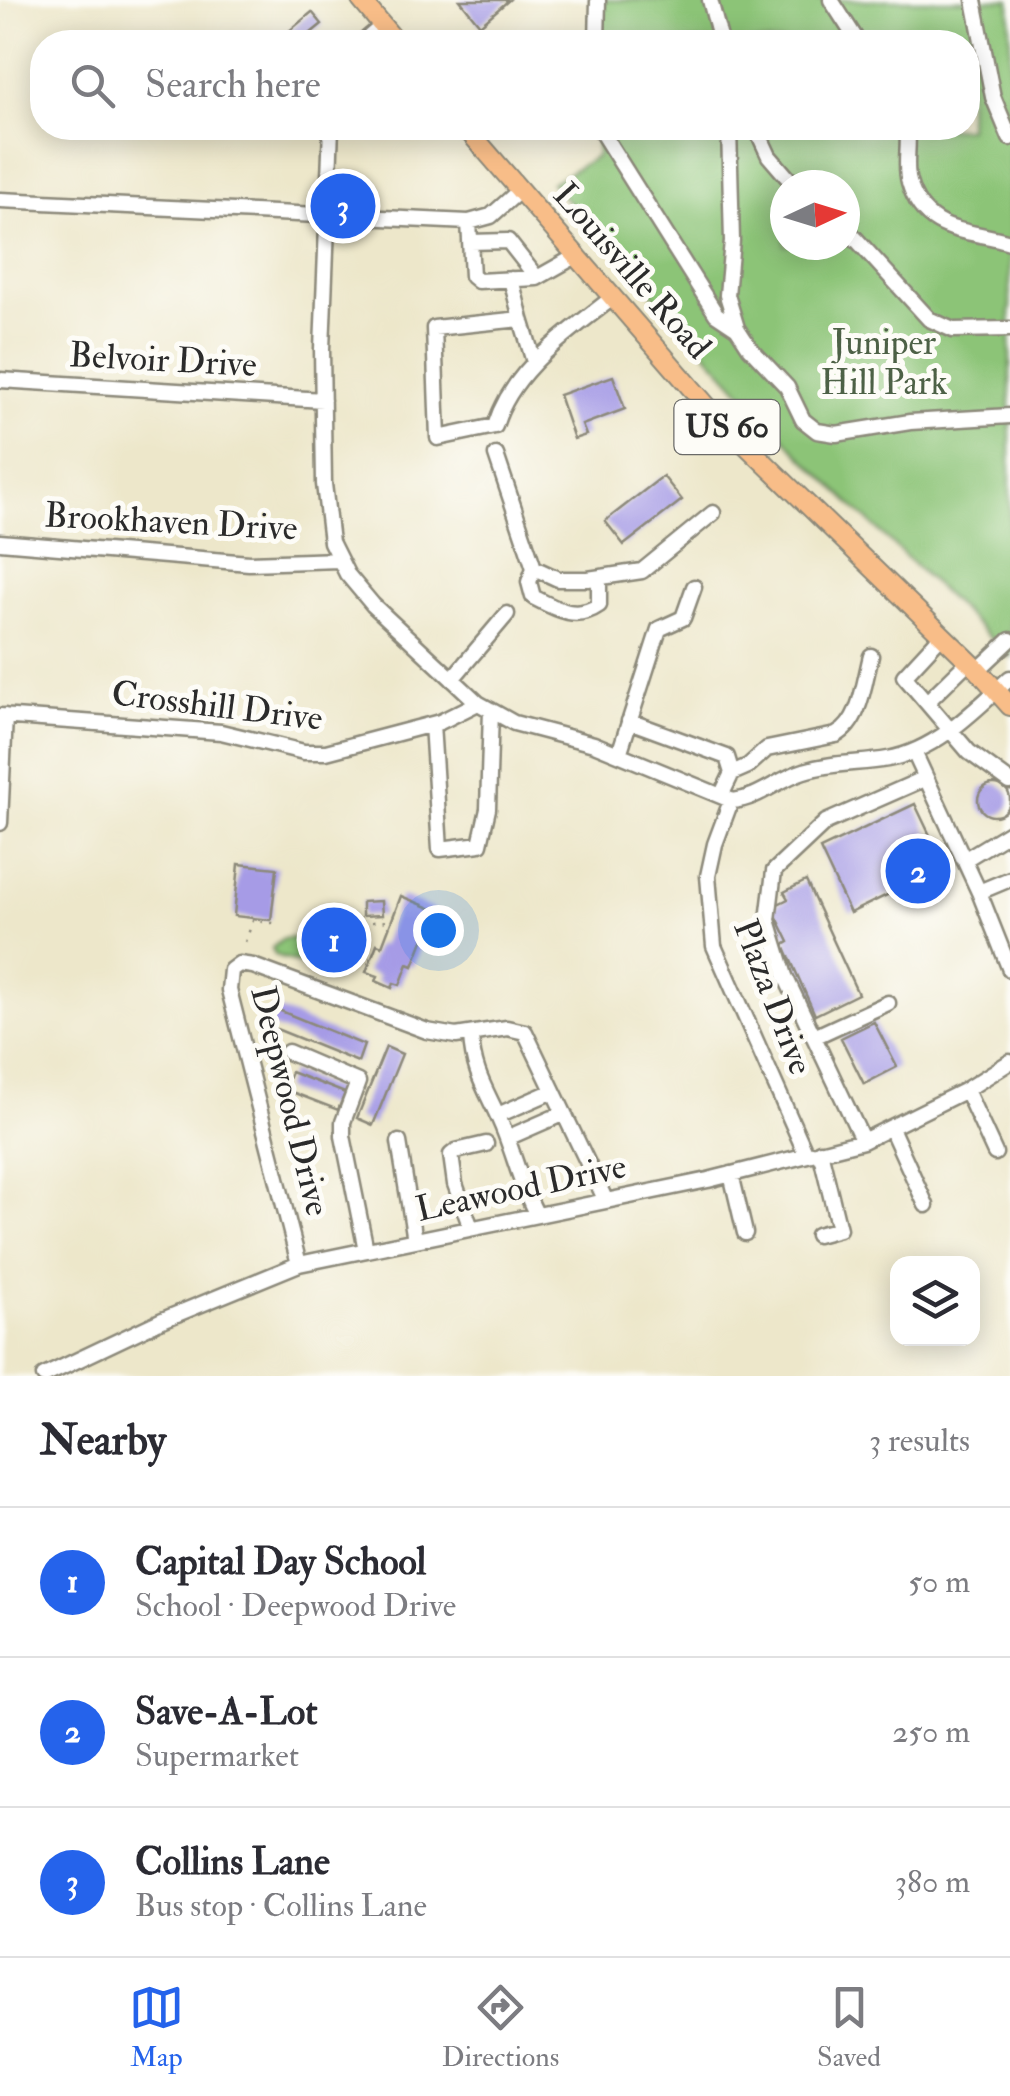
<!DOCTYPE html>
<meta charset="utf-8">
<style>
body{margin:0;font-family:"IM FELL Double Pica",serif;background:#f7f7f7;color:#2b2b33}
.controls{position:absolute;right:30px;bottom:30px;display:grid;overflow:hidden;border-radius:20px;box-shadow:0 5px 25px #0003}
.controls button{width:90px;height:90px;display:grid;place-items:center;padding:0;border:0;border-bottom:2px solid #e1e1e2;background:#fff;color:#2b2b33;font:50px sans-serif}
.compass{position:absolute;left:770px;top:170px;width:90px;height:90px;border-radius:50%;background:#fff;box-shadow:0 5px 25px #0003;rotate:86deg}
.you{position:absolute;left:438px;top:930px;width:35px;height:35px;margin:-25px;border:8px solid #fff;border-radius:50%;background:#1a73e8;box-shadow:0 0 0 15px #1a73e833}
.badge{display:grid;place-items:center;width:65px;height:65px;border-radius:50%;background:#2563eb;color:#fff;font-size:32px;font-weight:700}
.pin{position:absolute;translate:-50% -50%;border:5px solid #fff;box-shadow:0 2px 10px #0006}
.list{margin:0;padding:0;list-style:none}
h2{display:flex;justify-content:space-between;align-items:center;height:130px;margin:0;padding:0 40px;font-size:42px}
h2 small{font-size:32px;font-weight:400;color:#7c7c81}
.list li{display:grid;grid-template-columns:65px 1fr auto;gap:30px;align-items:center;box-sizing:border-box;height:150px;padding:0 40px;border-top:2px solid #e1e1e2}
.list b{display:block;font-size:38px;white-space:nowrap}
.list p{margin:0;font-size:32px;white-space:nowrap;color:#7c7c81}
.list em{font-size:32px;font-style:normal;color:#7c7c81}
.icon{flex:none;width:55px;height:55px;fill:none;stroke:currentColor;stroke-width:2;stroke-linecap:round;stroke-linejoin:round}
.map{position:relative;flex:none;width:1010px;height:1376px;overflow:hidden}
.search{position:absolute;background:#fff;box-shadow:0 5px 25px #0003;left:30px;right:30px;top:30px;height:110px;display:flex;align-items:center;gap:25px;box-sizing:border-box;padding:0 35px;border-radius:40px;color:#7c7c81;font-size:38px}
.sheet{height:580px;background:#fff}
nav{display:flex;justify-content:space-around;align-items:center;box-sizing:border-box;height:140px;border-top:2px solid #e1e1e2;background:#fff;font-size:28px;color:#7c7c81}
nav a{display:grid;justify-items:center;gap:5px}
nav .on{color:#2563eb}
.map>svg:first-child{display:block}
</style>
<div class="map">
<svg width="1010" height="1376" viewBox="0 0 1010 1376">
<rect width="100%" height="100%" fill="#fdfcf7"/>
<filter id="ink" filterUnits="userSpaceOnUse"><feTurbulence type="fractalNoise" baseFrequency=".01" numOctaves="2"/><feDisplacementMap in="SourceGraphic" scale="20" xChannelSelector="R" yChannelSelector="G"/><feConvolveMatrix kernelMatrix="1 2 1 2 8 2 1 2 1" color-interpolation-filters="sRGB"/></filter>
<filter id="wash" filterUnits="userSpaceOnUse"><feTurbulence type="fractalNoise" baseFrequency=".0048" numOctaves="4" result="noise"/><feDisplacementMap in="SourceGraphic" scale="40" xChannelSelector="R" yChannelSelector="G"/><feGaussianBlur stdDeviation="2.25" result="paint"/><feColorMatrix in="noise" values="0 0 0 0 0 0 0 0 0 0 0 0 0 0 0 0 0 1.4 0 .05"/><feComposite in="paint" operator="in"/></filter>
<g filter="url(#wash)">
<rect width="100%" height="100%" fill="#ede7ca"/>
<!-- green -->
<path fill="#8cc477" stroke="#5c7851" stroke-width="2.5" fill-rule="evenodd" d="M 598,0 L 1010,0 L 1010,657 L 801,456 L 551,183 L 597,156 L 597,128 L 968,128 L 968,42 L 598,42 ZM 785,185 L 845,185 L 845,245 L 785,245 Z
M 291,938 L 333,956 L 335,960 L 327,972 L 275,955 L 272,948 L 283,939 Z"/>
<g id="blocks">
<!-- building -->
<path fill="#a69be6" d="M 460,0 L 509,0 L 480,25 Z
M 312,12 L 322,24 L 300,42 L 276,42 Z
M 613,376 L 625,409 L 582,425 L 586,435 L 574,439 L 559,395 Z
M 663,476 L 682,500 L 624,545 L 605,521 Z
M978 800a16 16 0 1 1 32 0a16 16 0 1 1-32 0Z
M 915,804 L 945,867 L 850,913 L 820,849 Z
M 239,864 L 277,868 L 271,920 L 234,916 Z
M 806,881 L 858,994 L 815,1015 L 784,945 L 789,942 L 772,907 L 788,899 L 784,892 Z
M 401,896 L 435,910 L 413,966 L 408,964 L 400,985 L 394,983 L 392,988 L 376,981 L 378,976 L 366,972 L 377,944 L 382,946 Z
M 381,901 L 382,915 L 362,916 L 362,902 Z
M 276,1009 L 364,1045 L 358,1062 L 269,1026 Z
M 874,1022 L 897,1067 L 864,1084 L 841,1038 Z
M 386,1047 L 402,1054 L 373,1125 L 357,1118 Z
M 291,1072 L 345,1093 L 338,1110 L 284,1089 Z"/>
</g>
</g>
<g filter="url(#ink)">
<use href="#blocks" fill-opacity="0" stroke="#8c897a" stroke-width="2.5"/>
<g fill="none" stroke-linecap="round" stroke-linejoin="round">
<defs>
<path id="minor" d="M 710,0 L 721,42
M 831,0 L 858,42
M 974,0 L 993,97 L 1010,138
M 363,42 L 382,26
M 597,42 L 598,0
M 331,128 L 322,349 L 324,484 L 331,542 L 347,574 L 373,605 L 478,703 L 514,723 L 594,744 L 733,801 C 760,798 778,779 804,771 C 831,762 860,764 888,759 C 937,750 975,710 1010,678
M 599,128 L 716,314 L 737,328
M 729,128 L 732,241 L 727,295 L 737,328 L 750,348 L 787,387 L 803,420 L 817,431 L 836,434 L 910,422 L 1010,416
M 756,128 L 769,156 L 794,185
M 907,128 C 910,145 904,165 909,182 C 924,235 968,229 1010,242
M 0,200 L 469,222 L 491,216 L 519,191
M 469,222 L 472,276 L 478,281 L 537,278 L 576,256
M 845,227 L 929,319 L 953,330 L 1010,329
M 470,242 L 508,241 L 537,278
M 511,279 L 521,319
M 534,362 L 521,319 L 434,328 L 438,438 L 495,426 C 513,368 566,335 612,298
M 0,380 L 323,400
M 496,455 L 534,568 L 558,579 L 588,579 L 642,571 L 713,513
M 0,542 L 249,563 L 339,560
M 534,568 L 529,582 L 533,597 C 556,609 576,621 599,605 L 599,578
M 942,635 L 904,676 L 969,752 L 1010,782
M 978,670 L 1010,640
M 452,679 L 507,614
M 927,702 L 969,661
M 0,716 L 221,732 L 304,752 L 326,752 L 440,722 L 478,703
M 629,721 L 727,757 L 732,773 L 721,796
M 432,724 L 440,849 L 480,844 L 488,809 L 491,710
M 914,752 L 979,892
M 619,754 L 659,629 L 683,618 L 694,587
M 732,773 L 748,766 L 767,749 L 836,735 C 861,722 864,682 871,656
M 731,801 L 715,844 L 708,876 L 714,946 L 806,1154
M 0,823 L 5,716
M 964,860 L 1010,832
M 1010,879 L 979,892 L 1010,970
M 471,1036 C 473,1077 491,1096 505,1133 C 516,1161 522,1188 537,1215
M 814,1037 L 888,1003
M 288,1052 L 358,1082 L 343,1122 L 343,1136 L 366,1250
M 966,1090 L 995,1153
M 498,1115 L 553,1091
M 891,1128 L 926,1205
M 507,1138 L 564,1113
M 863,1141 L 785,976 L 768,920 L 774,871 L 826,822 L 926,778
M 399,1142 L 415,1240
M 731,1174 L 745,1233
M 471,1228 L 455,1184 L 451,1155 L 456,1151 L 486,1144
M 817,1235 L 839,1229 L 820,1151
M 299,1264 L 229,990 L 231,970 L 239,964 L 253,966 L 427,1031 L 456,1036 L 507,1028 L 525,1032 L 606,1201
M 44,1376 L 160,1321 L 299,1264 L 708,1180 L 863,1141 L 964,1091 L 1010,1062"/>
<path id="major" d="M 361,0 L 396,42
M 466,128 L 712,412 L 978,670 L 1010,706"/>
</defs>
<!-- minor casing -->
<use href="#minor" stroke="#8c897a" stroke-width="19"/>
<!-- major casing -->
<use href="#major" stroke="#8c897a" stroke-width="22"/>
<!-- path -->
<path stroke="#8c897a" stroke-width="2.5" stroke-dasharray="2.5 8" stroke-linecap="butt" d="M 253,918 L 253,921 L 272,923 L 273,916
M 351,923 L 392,921
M 245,942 L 253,921
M 305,942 L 308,923"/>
<!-- minor -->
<use href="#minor" stroke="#fff" stroke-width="14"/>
<!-- major -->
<use href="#major" stroke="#f8bd88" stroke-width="18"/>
</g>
</g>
<g text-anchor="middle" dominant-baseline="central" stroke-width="10" stroke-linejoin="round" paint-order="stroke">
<!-- shield labels -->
<rect fill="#fdfcf7" stroke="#6a6a68" stroke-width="2.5" x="674.5" y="400" width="105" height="54" rx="8"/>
<g font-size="32" font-weight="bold" fill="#2b2b2b">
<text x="727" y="427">US 60</text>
</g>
<!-- street labels -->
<g font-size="35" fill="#2b2b2b" stroke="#fdfcf7">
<text transform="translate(632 271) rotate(49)">Louisville Road</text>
<text transform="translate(163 360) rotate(3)">Belvoir Drive</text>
<text transform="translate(171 522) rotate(3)">Brookhaven Drive</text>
<text transform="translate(217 706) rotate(7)">Crosshill Drive</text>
<text transform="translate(773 997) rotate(69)">Plaza Drive</text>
<text transform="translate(290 1101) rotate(76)">Deepwood Drive</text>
<text transform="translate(521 1188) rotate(-12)">Leawood Drive</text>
</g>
<!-- park labels -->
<g font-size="35" fill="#4d6146" stroke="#fdfcf7">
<text x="884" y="343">Juniper<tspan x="884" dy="40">Hill Park</tspan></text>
</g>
</g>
</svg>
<div class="controls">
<button><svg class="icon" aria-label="layers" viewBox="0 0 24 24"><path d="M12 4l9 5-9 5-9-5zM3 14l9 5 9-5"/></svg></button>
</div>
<svg class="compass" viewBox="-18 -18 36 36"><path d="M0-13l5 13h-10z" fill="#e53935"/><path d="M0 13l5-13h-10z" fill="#7c7c81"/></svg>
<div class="you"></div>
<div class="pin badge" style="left:334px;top:940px">1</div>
<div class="pin badge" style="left:918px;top:871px">2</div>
<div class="pin badge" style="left:343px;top:206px">3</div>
<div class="search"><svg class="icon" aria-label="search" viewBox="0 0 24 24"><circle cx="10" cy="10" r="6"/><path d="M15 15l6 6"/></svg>Search here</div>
</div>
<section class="sheet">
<h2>Nearby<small>3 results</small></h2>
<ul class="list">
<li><span class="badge">1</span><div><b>Capital Day School</b><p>School · Deepwood Drive</p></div><em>50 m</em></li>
<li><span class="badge">2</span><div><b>Save-A-Lot</b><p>Supermarket</p></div><em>250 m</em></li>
<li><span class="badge">3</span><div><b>Collins Lane</b><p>Bus stop · Collins Lane</p></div><em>380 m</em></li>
</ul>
</section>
<nav>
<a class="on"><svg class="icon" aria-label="map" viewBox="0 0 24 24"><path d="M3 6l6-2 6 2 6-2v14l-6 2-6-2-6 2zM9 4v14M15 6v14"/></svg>Map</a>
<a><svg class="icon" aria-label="directions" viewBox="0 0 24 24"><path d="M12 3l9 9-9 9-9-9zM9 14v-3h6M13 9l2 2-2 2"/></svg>Directions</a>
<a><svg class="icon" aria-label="saved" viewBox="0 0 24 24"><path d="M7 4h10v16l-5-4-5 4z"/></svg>Saved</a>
</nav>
